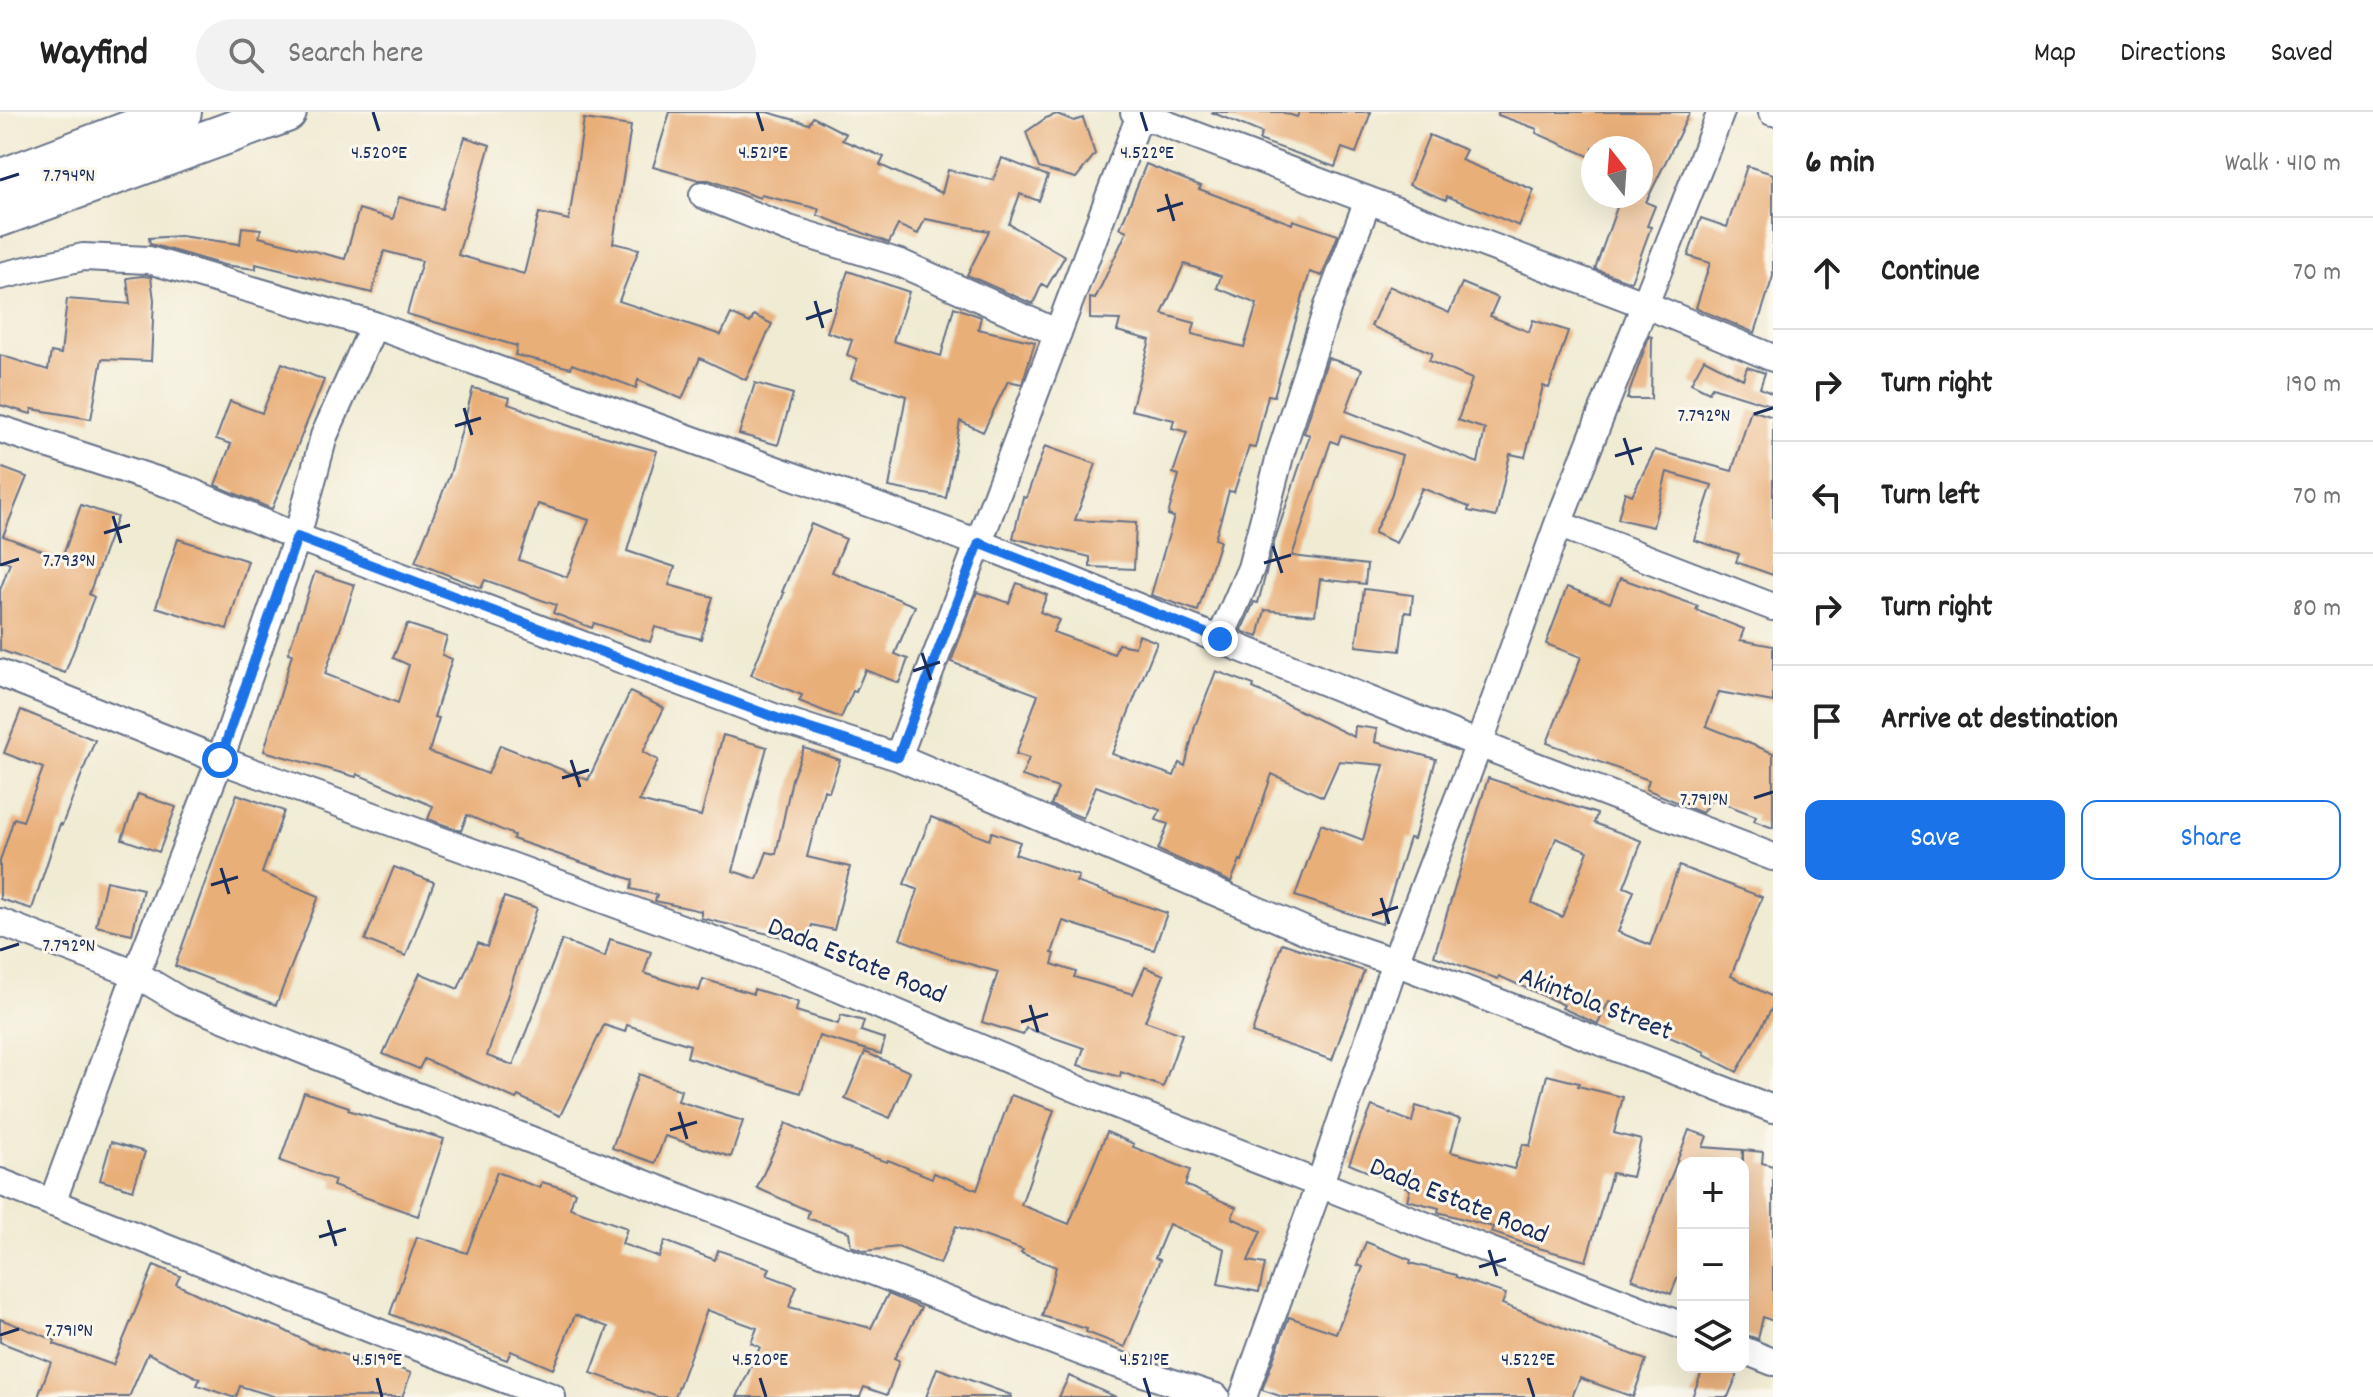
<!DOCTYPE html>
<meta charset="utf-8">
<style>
body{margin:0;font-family:Dekko,sans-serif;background:#f2f2f2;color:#222}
.controls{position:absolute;right:24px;bottom:24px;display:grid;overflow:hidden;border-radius:16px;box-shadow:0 8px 32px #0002}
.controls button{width:72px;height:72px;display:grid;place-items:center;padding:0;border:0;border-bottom:2px solid #e0e0e0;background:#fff;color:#222;font:40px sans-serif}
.compass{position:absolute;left:1581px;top:24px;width:72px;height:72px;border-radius:50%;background:#fff;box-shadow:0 8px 32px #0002;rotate:343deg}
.stop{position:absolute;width:24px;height:24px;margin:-18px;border:6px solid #1a73e8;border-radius:50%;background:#fff}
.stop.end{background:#1a73e8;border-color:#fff;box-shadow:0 2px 8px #0008}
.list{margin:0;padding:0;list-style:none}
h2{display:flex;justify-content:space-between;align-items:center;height:104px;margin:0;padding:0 32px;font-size:34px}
h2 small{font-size:26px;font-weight:400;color:#767676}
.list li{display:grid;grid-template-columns:52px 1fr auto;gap:24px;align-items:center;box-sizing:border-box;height:112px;padding:0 32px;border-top:2px solid #e0e0e0}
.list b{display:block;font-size:30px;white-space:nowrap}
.list em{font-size:26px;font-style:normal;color:#767676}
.actions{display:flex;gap:16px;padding:24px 32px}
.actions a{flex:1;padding:18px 0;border:2px solid #1a73e8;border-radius:16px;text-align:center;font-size:28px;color:#1a73e8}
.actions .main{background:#1a73e8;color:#fff}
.icon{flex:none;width:44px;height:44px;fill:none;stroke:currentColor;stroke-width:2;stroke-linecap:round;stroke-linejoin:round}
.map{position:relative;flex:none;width:1773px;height:1285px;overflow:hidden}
header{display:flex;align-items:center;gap:48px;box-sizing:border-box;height:112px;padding:0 40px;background:#fff;border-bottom:2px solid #e0e0e0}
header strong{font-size:38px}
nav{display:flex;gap:44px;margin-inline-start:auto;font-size:28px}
.search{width:560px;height:72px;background:#f2f2f2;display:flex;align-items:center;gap:20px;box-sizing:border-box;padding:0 28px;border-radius:44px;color:#767676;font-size:30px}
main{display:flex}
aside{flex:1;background:#fff}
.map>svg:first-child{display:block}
</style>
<header>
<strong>Wayfind</strong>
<div class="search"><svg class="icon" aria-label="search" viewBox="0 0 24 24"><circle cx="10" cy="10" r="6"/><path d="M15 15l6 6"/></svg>Search here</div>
<nav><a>Map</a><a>Directions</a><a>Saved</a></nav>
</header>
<main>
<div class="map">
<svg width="1773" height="1285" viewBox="0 0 1773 1285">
<rect width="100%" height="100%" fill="#fbf7ec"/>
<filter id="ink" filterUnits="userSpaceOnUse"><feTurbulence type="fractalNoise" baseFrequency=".0125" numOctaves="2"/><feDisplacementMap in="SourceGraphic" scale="16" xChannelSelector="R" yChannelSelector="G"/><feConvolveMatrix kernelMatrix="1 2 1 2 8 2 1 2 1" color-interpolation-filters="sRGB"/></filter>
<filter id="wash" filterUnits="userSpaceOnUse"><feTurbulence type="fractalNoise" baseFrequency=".006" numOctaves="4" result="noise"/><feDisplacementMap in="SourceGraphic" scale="32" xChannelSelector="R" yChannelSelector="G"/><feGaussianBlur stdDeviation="1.8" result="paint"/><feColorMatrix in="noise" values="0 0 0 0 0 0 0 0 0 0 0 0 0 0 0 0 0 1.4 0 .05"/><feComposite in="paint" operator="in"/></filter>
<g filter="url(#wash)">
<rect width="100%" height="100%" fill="#f0ebd3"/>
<g id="blocks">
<!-- building -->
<path fill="#e9af79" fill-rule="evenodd" d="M 670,0 L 767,0 L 809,12 L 813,5 L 846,22 L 842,28 L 884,45 L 880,53 L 942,81 L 948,58 L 993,68 L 1002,46 L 1048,64 L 1039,89 L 1020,82 L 1009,112 L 1065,144 L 1047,175 L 1042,172 L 1033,192 L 967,163 L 989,119 L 925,107 L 918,122 L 898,113 L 889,131 L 817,103 L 819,97 L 761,83 L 760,86 L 709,68 L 699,68 L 653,55 Z
M 1211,0 L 1282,0 L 1297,5 L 1299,0 L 1371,0 L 1356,41 L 1342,36 L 1335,55 L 1259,28 L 1262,21 Z
M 1498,0 L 1690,0 L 1646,90 L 1655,94 L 1647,114 L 1651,115 L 1631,170 L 1595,157 L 1621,84 L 1641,84 L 1641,36 L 1593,36 L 1593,46 L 1536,21 L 1537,17 L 1498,3 Z
M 1057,2 L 1074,9 L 1083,6 L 1095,42 L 1076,66 L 1039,56 L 1026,20 L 1046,6 Z
M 584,7 L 631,14 L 613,131 L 639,137 L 619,189 L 721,223 L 731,202 L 750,211 L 754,203 L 772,212 L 746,268 L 700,246 L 682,287 L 638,268 L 636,276 L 572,252 L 571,256 L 515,243 L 517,234 L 407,202 L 422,149 L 384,139 L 372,181 L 256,152 L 256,157 L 224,153 L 150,132 L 149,126 L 180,124 L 240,132 L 242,115 L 261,117 L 259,125 L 345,147 L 359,97 L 393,107 L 399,85 L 442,97 L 465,25 L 490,33 L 458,143 L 524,162 L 539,101 L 569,108 Z
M 1429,23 L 1466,38 L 1461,48 L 1534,78 L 1519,114 L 1447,84 L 1446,88 L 1409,73 Z
M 1146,52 L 1201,74 L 1199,77 L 1292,112 L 1293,108 L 1338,123 L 1322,164 L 1310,160 L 1274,284 L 1268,283 L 1255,336 L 1249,335 L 1234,380 L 1229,379 L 1215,427 L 1220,429 L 1198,499 L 1151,483 L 1174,405 L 1168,403 L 1179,363 L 1173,361 L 1187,320 L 1172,316 L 1174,308 L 1131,298 L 1150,228 L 1117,219 L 1120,208 L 1090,207 L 1090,186 L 1095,187 L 1127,119 L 1120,116 ZM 1184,152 L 1221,164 L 1217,176 L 1257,192 L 1244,235 L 1192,222 L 1195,211 L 1162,202 Z
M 1747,54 L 1773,62 L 1773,164 L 1755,221 L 1696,196 L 1710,151 L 1688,144 L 1701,106 L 1727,115 Z
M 848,159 L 909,180 L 893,229 L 941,244 L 954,195 L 981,205 L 978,217 L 1035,230 L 1022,272 L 1008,269 L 983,320 L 960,309 L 946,386 L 889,375 L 906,284 L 851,267 L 857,247 L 847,243 L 852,228 L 827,220 Z
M 142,164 L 151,165 L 154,188 L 151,249 L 102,247 L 91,307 L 32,297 L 31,302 L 0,293 L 0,243 L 48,258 L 51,240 L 61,242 L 67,187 L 130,192 L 127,166 Z
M 1462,171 L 1498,186 L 1490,204 L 1529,220 L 1533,208 L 1568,219 L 1549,276 L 1543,274 L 1525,345 L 1510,342 L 1496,405 L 1468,399 L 1469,395 L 1422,376 L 1396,431 L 1374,421 L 1391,385 L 1402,343 L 1341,323 L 1338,332 L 1331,329 L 1292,444 L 1367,453 L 1365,472 L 1320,467 L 1315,503 L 1265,498 L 1258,525 L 1241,519 L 1254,490 L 1258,491 L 1275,427 L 1310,323 L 1304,321 L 1328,246 L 1362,257 L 1346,299 L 1478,351 L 1485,317 L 1458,308 L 1472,267 L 1429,249 L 1432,241 L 1371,214 L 1389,174 L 1449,201 Z
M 1649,224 L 1652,225 L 1651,287 L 1627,287 Z
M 1704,247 L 1743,267 L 1747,255 L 1765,261 L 1760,276 L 1773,282 L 1773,294 L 1712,275 L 1709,280 L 1691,271 Z
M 282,251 L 324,268 L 272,397 L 215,373 L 231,332 L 216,327 L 230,289 L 262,301 Z
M 755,271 L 793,282 L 778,333 L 739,322 Z
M 473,276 L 510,286 L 508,292 L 575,316 L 657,339 L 627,439 L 675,455 L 669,473 L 713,485 L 701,527 L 655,515 L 650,530 L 594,511 L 592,516 L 553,501 L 556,493 L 485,468 L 481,476 L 415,450 L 450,362 ZM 538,392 L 589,408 L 567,465 L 519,448 Z
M 1751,298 L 1773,305 L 1773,463 L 1736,450 L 1739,442 L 1694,428 L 1712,373 L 1667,360 L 1653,415 L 1618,407 L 1625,380 L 1632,383 L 1655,338 L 1732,359 Z
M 1045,334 L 1096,352 L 1075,408 L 1136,411 L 1134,457 L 1090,455 L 1090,445 L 1013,426 L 1023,385 L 1026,386 Z
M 0,355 L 27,365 L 3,424 L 62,446 L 81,393 L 117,405 L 89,482 L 94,485 L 65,561 L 0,538 L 0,478 L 10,451 L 0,448 Z
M 811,412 L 846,427 L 832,460 L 915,494 L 895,542 L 908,547 L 899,571 L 865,558 L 856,580 L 853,579 L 841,606 L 799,589 L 802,583 L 751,563 L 784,481 L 782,480 Z
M 178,427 L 248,449 L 227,517 L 156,495 Z
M 315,460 L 355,473 L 325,562 L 398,591 L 409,553 L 393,546 L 407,512 L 447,525 L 442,543 L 452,547 L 434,605 L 439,606 L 429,640 L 488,662 L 500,633 L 588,668 L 630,580 L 664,596 L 643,640 L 658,648 L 639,689 L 701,704 L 723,623 L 767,635 L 733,759 L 757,767 L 767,740 L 776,742 L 792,667 L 804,636 L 840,648 L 829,680 L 824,678 L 807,745 L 850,755 L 834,818 L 812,813 L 807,831 L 701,806 L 701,799 L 655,789 L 657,783 L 631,777 L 633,768 L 513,727 L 514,723 L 467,703 L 461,719 L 428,707 L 433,694 L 357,662 L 356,665 L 264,639 L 292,542 L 288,541 Z
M 1620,466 L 1698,494 L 1696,498 L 1744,517 L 1740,528 L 1773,534 L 1773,590 L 1719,580 L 1706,614 L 1773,641 L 1773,716 L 1754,709 L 1756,704 L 1712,687 L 1702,701 L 1646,677 L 1649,668 L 1547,631 L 1581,545 L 1546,532 L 1567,475 L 1610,491 Z
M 1017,471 L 1047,483 L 1040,500 L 1059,508 L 1053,520 L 1114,542 L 1118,532 L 1135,535 L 1139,523 L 1157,530 L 1112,642 L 1174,664 L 1179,651 L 1185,654 L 1195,614 L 1216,559 L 1254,573 L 1253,576 L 1354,625 L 1355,614 L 1377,617 L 1375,630 L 1436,647 L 1414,727 L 1409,726 L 1382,812 L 1295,784 L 1321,712 L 1363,728 L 1384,653 L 1339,649 L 1323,685 L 1272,662 L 1242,749 L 1240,748 L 1231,770 L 1158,738 L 1168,712 L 1156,708 L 1160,698 L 1096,674 L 1083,706 L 1051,693 L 1058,676 L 1022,664 L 1029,646 L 1016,642 L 1038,583 L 951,550 L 977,480 L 1009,491 Z
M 1364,477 L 1413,483 L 1411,501 L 1405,500 L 1400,539 L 1356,534 Z
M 21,598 L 95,628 L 62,713 L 60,712 L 32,797 L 0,787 L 0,749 L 14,706 L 23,709 L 43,656 L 4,641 Z
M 1488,666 L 1597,702 L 1594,711 L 1642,729 L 1624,775 L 1634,779 L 1618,820 L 1650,833 L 1679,754 L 1762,785 L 1731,864 L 1773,885 L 1773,894 L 1737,960 L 1704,943 L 1705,940 L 1660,921 L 1664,912 L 1609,889 L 1598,912 L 1562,896 L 1564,893 L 1499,864 L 1498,867 L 1434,844 ZM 1556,726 L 1588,739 L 1562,805 L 1532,791 Z
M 138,682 L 176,695 L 159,740 L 122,727 Z
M 237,682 L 284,699 L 262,761 L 319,784 L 276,893 L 175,854 Z
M 931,705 L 989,728 L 992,720 L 1020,730 L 1015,742 L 1079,764 L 1076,770 L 1167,801 L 1154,838 L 1063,809 L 1052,841 L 1055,842 L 1052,852 L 1076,860 L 1074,865 L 1133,882 L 1145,855 L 1164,863 L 1145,909 L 1182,922 L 1163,975 L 1121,960 L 1120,965 L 1078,953 L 1084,936 L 1026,916 L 1023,923 L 982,910 L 998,860 L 952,847 L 900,827 L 918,778 L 904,772 Z
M 394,755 L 434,770 L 406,844 L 365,828 Z
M 106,769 L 143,777 L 132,822 L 96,814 Z
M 504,785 L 537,796 L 487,944 L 513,953 L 562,828 L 605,845 L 610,827 L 651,840 L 644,861 L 699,879 L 703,867 L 753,882 L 754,877 L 798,890 L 796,899 L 838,912 L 841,903 L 864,909 L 861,919 L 885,927 L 881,942 L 819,924 L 801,981 L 687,945 L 690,933 L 627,913 L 625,920 L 604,913 L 560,1004 L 518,984 L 516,987 L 424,947 L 419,957 L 383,942 L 420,861 L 458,877 L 478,831 L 487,835 Z
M 1282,831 L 1364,859 L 1332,948 L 1252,921 Z
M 865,940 L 910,960 L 890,1006 L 845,987 Z
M 639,962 L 681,978 L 678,989 L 743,1009 L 731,1045 L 665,1024 L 655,1051 L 612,1036 Z
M 1547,963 L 1579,971 L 1578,974 L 1623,985 L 1614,1021 L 1641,1028 L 1632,1065 L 1612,1061 L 1586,1149 L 1535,1135 L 1491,1120 L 1493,1115 L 1438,1100 L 1439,1096 L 1407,1088 L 1410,1077 L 1349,1052 L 1372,994 L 1412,1010 L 1416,994 L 1460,1007 L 1451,1040 L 1514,1057 L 1523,1032 L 1530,1034 Z
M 304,980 L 349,995 L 348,998 L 444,1027 L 418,1104 L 333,1074 L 335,1068 L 280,1049 Z
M 1011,983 L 1054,998 L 1021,1093 L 1069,1112 L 1107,1020 L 1134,1032 L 1133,1035 L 1190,1058 L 1185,1073 L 1236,1095 L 1232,1106 L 1261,1119 L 1248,1149 L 1265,1152 L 1259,1180 L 1218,1172 L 1225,1137 L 1169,1112 L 1155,1146 L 1160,1148 L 1125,1235 L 1086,1220 L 1087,1217 L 1042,1204 L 1056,1155 L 1021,1141 L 1023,1138 L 956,1114 L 940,1152 L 898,1135 L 865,1139 L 851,1134 L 849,1120 L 807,1106 L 809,1099 L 757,1076 L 786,1011 L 833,1032 L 887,1050 L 888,1048 L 932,1066 L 934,1061 L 977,1078 Z
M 1689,1018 L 1707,1024 L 1703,1035 L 1743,1038 L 1742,1051 L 1683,1051 L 1683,1152 L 1671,1182 L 1632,1167 Z
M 111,1030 L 145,1040 L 133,1078 L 100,1068 Z
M 1743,1038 L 1763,1040 L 1762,1051 L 1773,1054 L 1773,1209 L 1763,1205 L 1758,1227 L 1743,1222 Z
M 497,1060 L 540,1076 L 542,1070 L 575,1080 L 570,1096 L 627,1116 L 622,1132 L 659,1145 L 665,1129 L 715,1148 L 718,1138 L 770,1156 L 767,1163 L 797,1174 L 789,1195 L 871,1216 L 888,1182 L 921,1196 L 894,1247 L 899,1249 L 887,1283 L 864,1275 L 860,1285 L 737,1285 L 760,1235 L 751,1231 L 757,1216 L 707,1198 L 675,1285 L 658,1285 L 591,1261 L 608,1215 L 575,1203 L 553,1257 L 511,1239 L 507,1248 L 390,1202 L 417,1125 L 467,1141 Z
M 1366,1130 L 1411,1148 L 1410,1151 L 1456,1163 L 1456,1165 L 1506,1182 L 1502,1192 L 1646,1248 L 1633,1285 L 1580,1266 L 1572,1285 L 1283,1285 L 1262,1278 L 1289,1205 L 1336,1221 L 1363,1155 L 1357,1153 Z
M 154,1153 L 180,1164 L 176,1172 L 231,1198 L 280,1216 L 311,1232 L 369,1251 L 371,1246 L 411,1261 L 402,1285 L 276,1285 L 240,1274 L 236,1285 L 232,1285 L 197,1273 L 200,1267 L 148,1241 L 129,1285 L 38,1285 L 51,1250 L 0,1230 L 0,1207 L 55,1228 L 54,1232 L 113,1253 Z
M 1704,1255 L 1723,1255 L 1738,1261 L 1728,1285 L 1692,1285 Z
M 937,1256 L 1011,1283 L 1011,1285 L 926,1285 Z
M 1069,1264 L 1116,1285 L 1059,1285 Z"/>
</g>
</g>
<g filter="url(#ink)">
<use href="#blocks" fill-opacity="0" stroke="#667187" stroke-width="2"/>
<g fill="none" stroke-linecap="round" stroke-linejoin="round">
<defs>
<path id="minor" d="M 1134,0 L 1644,192 L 1773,246
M 1772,0 L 1773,0
M 703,83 L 789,117 L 900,151 L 1058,221
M 0,164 L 83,145 L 149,148 L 374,213
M 0,317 L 184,377 L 297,425 L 779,607 L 898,645 L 1318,824 L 1395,850 L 1773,997
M 1558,412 L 1773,495
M 1220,527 L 1251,456 L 1281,340 L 1328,194 L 1368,88
M 0,561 L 220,648 L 783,853 L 1099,986 L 1683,1214
M 898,645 L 1141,0
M 0,810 L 136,862 L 181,889 L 404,979 L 1095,1245 L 1216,1285
M 0,1070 L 388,1224 L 552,1285
M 52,1091 L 136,862 L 220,648 L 297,425 L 324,324 L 374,213 L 979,431 L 1479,632 L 1773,745
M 1743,1238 L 1773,1250
M 1243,1285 L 1320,1071 L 1395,850 L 1479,632 L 1558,412 L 1721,0"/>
<path id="highway" d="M 0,68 L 181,0
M 0,104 L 286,0"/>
</defs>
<!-- minor casing -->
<use href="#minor" stroke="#667187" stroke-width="30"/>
<!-- highway casing -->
<use href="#highway" stroke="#667187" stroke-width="44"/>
<!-- minor -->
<use href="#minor" stroke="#fff" stroke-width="26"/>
<!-- highway -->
<use href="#highway" stroke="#fff" stroke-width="40"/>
</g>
</g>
<g fill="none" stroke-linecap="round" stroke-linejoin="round" filter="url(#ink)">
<!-- route -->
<path stroke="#1a73e8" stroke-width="10" d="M 220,648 L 297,425 L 779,607 L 898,645 L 979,431 L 1220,527"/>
</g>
<!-- ticks -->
<path fill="none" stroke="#1b2f5e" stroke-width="3" d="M 373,0 L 379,19M 757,0 L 763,19M 1141,0 L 1147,19M 0,68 L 19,62M 1166,82 L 1174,109M 1157,99 L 1183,91M 815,189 L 823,216M 806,207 L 832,198M 464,296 L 472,323M 1754,302 L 1773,296M 455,314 L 481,306M 1624,326 L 1633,353M 1615,344 L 1642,336M 113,404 L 121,431M 104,421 L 130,413M 1273,434 L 1282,461M 1264,451 L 1291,443M 0,453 L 19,447M 922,541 L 931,568M 913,559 L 940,550M 571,648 L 580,675M 562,666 L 589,658M 1754,686 L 1773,680M 221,756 L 229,782M 211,773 L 238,765M 1381,786 L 1389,812M 1372,803 L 1398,795M 0,838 L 19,832M 1030,893 L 1038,920M 1021,910 L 1048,902M 679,1000 L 687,1027M 670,1018 L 697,1010M 328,1108 L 336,1134M 319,1125 L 346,1117M 1489,1138 L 1497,1164M 1479,1155 L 1506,1147M 0,1223 L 19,1217M 377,1266 L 382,1285M 760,1266 L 766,1285M 1144,1266 L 1150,1285M 1528,1266 L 1534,1285"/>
<g text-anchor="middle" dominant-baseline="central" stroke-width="6" stroke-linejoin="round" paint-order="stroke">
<!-- street labels -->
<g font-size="28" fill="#1b2f5e" stroke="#fbf7ec">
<text transform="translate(856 851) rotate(22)">Dada Estate Road</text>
<text transform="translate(1595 894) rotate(21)">Akintola Street</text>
<text transform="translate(1458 1091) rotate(22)">Dada Estate Road</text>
</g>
</g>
<g font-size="20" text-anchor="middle" fill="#1b2f5e" stroke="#fbf7ec" stroke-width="6" stroke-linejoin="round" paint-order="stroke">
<text x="379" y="46">4.520°E</text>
<text x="763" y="46">4.521°E</text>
<text x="1147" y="46">4.522°E</text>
<text x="69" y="69">7.794°N</text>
<text x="1704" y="309">7.792°N</text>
<text x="69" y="454">7.793°N</text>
<text x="1704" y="693">7.791°N</text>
<text x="69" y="839">7.792°N</text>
<text x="69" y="1224">7.791°N</text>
<text x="377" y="1253">4.519°E</text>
<text x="760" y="1253">4.520°E</text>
<text x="1144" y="1253">4.521°E</text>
<text x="1528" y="1253">4.522°E</text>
</g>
</svg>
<div class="controls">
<button>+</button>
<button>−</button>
<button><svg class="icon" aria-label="layers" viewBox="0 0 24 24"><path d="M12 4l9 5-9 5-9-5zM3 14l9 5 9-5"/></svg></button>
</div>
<svg class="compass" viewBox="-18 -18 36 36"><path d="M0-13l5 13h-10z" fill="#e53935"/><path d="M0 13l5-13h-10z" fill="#767676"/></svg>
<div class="stop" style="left:220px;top:648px"></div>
<div class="stop end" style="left:1220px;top:527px"></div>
</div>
<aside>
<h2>6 min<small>Walk · 410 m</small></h2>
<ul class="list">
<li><svg class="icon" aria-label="ahead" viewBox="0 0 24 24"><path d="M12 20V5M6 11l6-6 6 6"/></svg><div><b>Continue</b></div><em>70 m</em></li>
<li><svg class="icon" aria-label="right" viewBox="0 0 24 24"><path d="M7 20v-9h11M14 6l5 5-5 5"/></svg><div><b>Turn right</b></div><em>190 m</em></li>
<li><svg class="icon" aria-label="left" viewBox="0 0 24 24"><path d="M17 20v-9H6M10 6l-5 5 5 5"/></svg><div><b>Turn left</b></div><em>70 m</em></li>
<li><svg class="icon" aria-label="right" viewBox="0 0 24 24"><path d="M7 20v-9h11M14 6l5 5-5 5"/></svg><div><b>Turn right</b></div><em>80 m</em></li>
<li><svg class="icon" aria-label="arrive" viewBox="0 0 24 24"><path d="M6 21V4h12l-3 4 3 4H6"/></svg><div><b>Arrive at destination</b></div></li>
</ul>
<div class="actions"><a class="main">Save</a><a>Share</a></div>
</aside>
</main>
